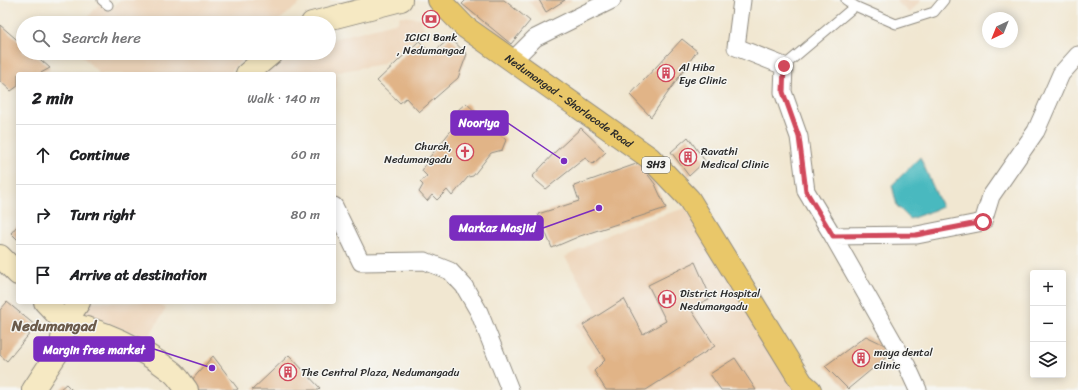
<!DOCTYPE html>
<meta charset="utf-8">
<style>
body{margin:0;font-family:Sriracha,sans-serif;background:#f6f6f6;color:#202124}
.controls{position:absolute;right:12px;bottom:12px;display:grid;overflow:hidden;border-radius:4px;box-shadow:0 2px 10px #0003}
.controls button{width:36px;height:36px;display:grid;place-items:center;padding:0;border:0;border-bottom:1px solid #e0e0e0;background:#fff;color:#202124;font:20px sans-serif}
.compass{position:absolute;left:982px;top:12px;width:36px;height:36px;border-radius:50%;background:#fff;box-shadow:0 2px 10px #0003;rotate:223deg}
.stop{position:absolute;width:12px;height:12px;margin:-9px;border:3px solid #d1495b;border-radius:50%;background:#fff}
.stop.end{background:#d1495b;border-color:#fff;box-shadow:0 1px 4px #0008}
.list{margin:0;padding:0;list-style:none}
h2{display:flex;justify-content:space-between;align-items:center;height:52px;margin:0;padding:0 16px;font-size:17px}
h2 small{font-size:13px;font-weight:400;color:#757577}
.list li{display:grid;grid-template-columns:26px 1fr auto;gap:12px;align-items:center;box-sizing:border-box;height:60px;padding:0 16px;border-top:1px solid #e0e0e0}
.list b{display:block;font-size:15px;white-space:nowrap}
.list em{font-size:13px;font-style:normal;color:#757577}
.icon{flex:none;width:22px;height:22px;fill:none;stroke:currentColor;stroke-width:2;stroke-linecap:round;stroke-linejoin:round}
.map{position:relative;flex:none;width:1078px;height:390px;overflow:hidden}
.search{position:absolute;background:#fff;box-shadow:0 2px 10px #0003;left:16px;top:16px;width:320px;height:44px;display:flex;align-items:center;gap:10px;box-sizing:border-box;padding:0 14px;border-radius:22px;color:#757577;font-size:15px}
.panel{position:absolute;background:#fff;box-shadow:0 2px 10px #0003;left:16px;top:72px;width:320px;height:232px;border-radius:4px}
.map>svg:first-child{display:block}
</style>
<div class="map">
<svg width="1078" height="390" viewBox="0 0 1078 390">
<rect width="100%" height="100%" fill="#f6f6f2"/>
<filter id="ink" filterUnits="userSpaceOnUse"><feTurbulence type="fractalNoise" baseFrequency=".025" numOctaves="2"/><feDisplacementMap in="SourceGraphic" scale="8" xChannelSelector="R" yChannelSelector="G"/><feConvolveMatrix kernelMatrix="1 2 1 2 8 2 1 2 1" color-interpolation-filters="sRGB"/></filter>
<filter id="wash" filterUnits="userSpaceOnUse"><feTurbulence type="fractalNoise" baseFrequency=".012" numOctaves="4" result="noise"/><feDisplacementMap in="SourceGraphic" scale="16" xChannelSelector="R" yChannelSelector="G"/><feGaussianBlur stdDeviation="0.9" result="paint"/><feColorMatrix in="noise" values="0 0 0 0 0 0 0 0 0 0 0 0 0 0 0 0 0 1.4 0 .05"/><feComposite in="paint" operator="in"/></filter>
<g filter="url(#wash)">
<rect width="100%" height="100%" fill="#f1e7d1"/>
<!-- built -->
<path fill="#eed6bb" d="M 120,0 L 304,0 L 276,23 L 83,23 L 100,3 L 110,11 Z
M 528,0 L 572,0 L 542,17 Z
M 894,0 L 921,0 L 910,13 Z
M 400,16 L 420,18 L 425,31 L 382,64 L 337,72 L 336,89 L 334,89 L 334,74 L 262,74 L 260,71 L 288,53 L 329,53 L 329,40 L 398,22 Z
M 79,53 L 247,53 L 229,74 L 100,74 Z
M 686,208 L 803,390 L 602,390 L 586,366 L 597,355 L 576,325 L 597,311 L 565,257 L 624,227 Z
M 90,302 L 156,302 L 166,308 L 148,338 L 82,313 Z"/>
<!-- water -->
<path fill="#49b9bf" stroke="#3a7275" d="M 920,157 L 942,207 L 910,219 L 897,206 L 892,185 Z"/>
<g id="blocks">
<!-- building -->
<path fill="#e1b487" d="M 466,0 L 504,0 L 530,21 L 511,44 L 462,4 Z
M 539,0 L 565,0 L 546,12 Z
M 0,25 L 23,45 L 23,53 L 33,53 L 50,68 L 39,74 L 18,74 L 18,86 L 11,91 L 0,81 Z
M 450,38 L 467,54 L 458,78 L 419,112 L 406,98 L 400,103 L 377,81 L 419,41 L 432,54 Z
M 682,39 L 697,51 L 651,117 L 630,95 Z
M 466,103 L 506,140 L 502,150 L 491,153 L 473,176 L 468,177 L 452,196 L 447,190 L 437,200 L 432,195 L 427,201 L 419,192 L 423,185 L 420,182 L 427,176 L 422,171 L 428,159 L 458,122 L 451,116 Z
M 581,128 L 606,152 L 593,164 L 585,158 L 546,189 L 532,177 L 555,152 Z
M 688,137 L 705,161 L 689,176 L 671,152 Z
M 639,163 L 655,184 L 666,208 L 580,236 L 552,248 L 538,214 L 579,201 L 574,186 Z
M 18,225 L 18,240 L 11,233 Z
M 695,262 L 711,298 L 690,308 L 715,346 L 646,390 L 606,390 L 594,371 L 605,360 L 583,325 L 624,299 L 643,334 L 666,321 L 648,285 Z
M 7,302 L 36,326 L 7,361 L 0,355 L 0,310 Z
M 866,336 L 895,350 L 848,389 L 825,366 Z
M 289,355 L 320,388 L 318,390 L 252,390 Z
M 213,356 L 238,389 L 236,390 L 198,390 L 191,381 Z
M 735,358 L 756,390 L 721,390 L 710,374 Z
M 66,384 L 72,390 L 59,390 Z"/>
</g>
</g>
<g filter="url(#ink)">
<use href="#blocks" fill-opacity="0" stroke="#8e897e" stroke-width="1"/>
<g fill="none" stroke-linecap="round" stroke-linejoin="round">
<defs>
<path id="lane" d="M 102,0 L 108,5
M 846,0 L 855,6
M 784,66 L 855,6 L 896,24 L 934,12 L 944,0"/>
<path id="street" d="M 742,0 L 736,47 L 784,66 L 783,92 L 799,137 L 806,191 L 833,236 L 917,235 L 983,222 L 991,196 L 1036,131 L 1061,74 L 1078,55
M 512,61 L 535,38 L 612,0
M 334,206 L 361,262 L 425,261 L 450,271 L 464,286 L 479,312 L 510,390
M 833,236 L 907,366 L 918,390"/>
<path id="secondary" d="M 312,23 L 401,0
M 247,74 L 272,53
M 0,256 L 18,274
M 45,302 L 65,323
M 65,323 C 102,329 141,348 171,371 C 178,376 182,384 187,390
M 33,390 L 60,349 L 65,323 L 79,302"/>
<g id="primary">
<path id="s1" d="M 439,0 L 465,27 L 650,158 L 689,199 L 802,383 L 810,390"/>
</g>
</defs>
<!-- lane casing -->
<use href="#lane" stroke="#8e897e" stroke-width="11"/>
<!-- street casing -->
<use href="#street" stroke="#8e897e" stroke-width="19"/>
<!-- secondary casing -->
<use href="#secondary" stroke="#8e897e" stroke-width="24"/>
<!-- primary casing -->
<use href="#primary" stroke="#8e897e" stroke-width="24"/>
<!-- lane -->
<use href="#lane" stroke="#fff" stroke-width="9"/>
<!-- street -->
<use href="#street" stroke="#fff" stroke-width="17"/>
<!-- secondary -->
<use href="#secondary" stroke="#f6e9c3" stroke-width="22"/>
<!-- primary -->
<use href="#primary" stroke="#e9c769" stroke-width="22"/>
</g>
</g>
<g fill="none" stroke-linecap="round" stroke-linejoin="round" filter="url(#ink)">
<!-- route -->
<path stroke="#d1495b" stroke-width="5" d="M 784,66 L 783,92 L 799,137 L 806,191 L 833,236 L 916,235 L 983,222"/>
</g>
<!-- icons -->
<defs>
<symbol id="bank-ring" viewBox="-11 -11 22 22"><circle r="9.5" fill="#f6f6f2" stroke="#d1495b" stroke-width="1.5"/><path d="M-6-4H6V4H-6ZM0-2.3a2.3 2.3 0 1 0 0 4.6a2.3 2.3 0 1 0 0-4.6Z" fill="#d1495b"/></symbol>
<symbol id="building-ring" viewBox="-11 -11 22 22"><circle r="9.5" fill="#f6f6f2" stroke="#d1495b" stroke-width="1.5"/><path d="M-4-6H4V6H1V3H-1V6H-4ZM-2.5-4.3h1.7v1.8h-1.7ZM.8-4.3h1.7v1.8H.8ZM-2.5-1h1.7V.8h-1.7ZM.8-1h1.7V.8H.8Z" fill="#d1495b"/></symbol>
<symbol id="church-ring" viewBox="-11 -11 22 22"><circle r="9.5" fill="#f6f6f2" stroke="#d1495b" stroke-width="1.5"/><path d="M-1.2-6h2.4v3.5h3.3v2.4h-3.3V6h-2.4V-.1h-3.3v-2.4h3.3Z" fill="#d1495b"/></symbol>
<symbol id="hospital-ring" viewBox="-11 -11 22 22"><circle r="9.5" fill="#f6f6f2" stroke="#d1495b" stroke-width="1.5"/><path d="M-5-5h3v3.5h4V-5h3V5h-3V1.5h-4V5h-3Z" fill="#d1495b"/></symbol>
</defs>
<g fill-rule="evenodd">
<use href="#bank-ring" x="421" y="9" width="20" height="20"/>
<use href="#building-ring" x="656" y="63" width="20" height="20"/>
<use href="#church-ring" x="455" y="142" width="20" height="20"/>
<use href="#building-ring" x="678" y="147" width="20" height="20"/>
<use href="#hospital-ring" x="657" y="289" width="20" height="20"/>
<use href="#building-ring" x="851" y="348" width="20" height="20"/>
<use href="#building-ring" x="278" y="362" width="20" height="20"/>
</g>
<g text-anchor="middle" dominant-baseline="central" stroke-width="3" stroke-linejoin="round" paint-order="stroke">
<!-- shield labels -->
<rect fill="#f6f6f2" stroke="#686867" stroke-width="1" x="642" y="157" width="28" height="16" rx="3"/>
<g font-size="10" font-weight="bold" fill="#2b2b2b">
<text x="656" y="165">SH3</text>
</g>
<!-- poi labels -->
<g font-size="11" fill="#2b2b2b" stroke="#f6f6f2" text-anchor="start">
<text x="431" y="37" text-anchor="middle">ICICI Bank<tspan x="431" dy="13">, Nedumangad</tspan></text>
<text x="679" y="67">Al Hiba<tspan x="679" dy="13">Eye Clinic</tspan></text>
<text x="452" y="146" text-anchor="end">Church,<tspan x="452" dy="13">Nedumangadu</tspan></text>
<text x="701" y="151">Ravathi<tspan x="701" dy="13">Medical Clinic</tspan></text>
<text x="680" y="293">District Hospital<tspan x="680" dy="13">Nedumangadu</tspan></text>
<text x="874" y="352">maya dental<tspan x="874" dy="13">clinic</tspan></text>
<text x="301" y="372">The Central Plaza, Nedumangadu</text>
</g>
<!-- street labels -->
<g font-size="11" fill="#2b2b2b" stroke="#f6f6f2">
<text stroke="none"><textPath href="#s1" startOffset="165">Nedumangad - Shorlacode Road</textPath></text>
</g>
<!-- district labels -->
<g font-size="15" font-weight="bold" fill="#6b5b4b" stroke="#f6f6f2">
<text x="54" y="326">Nedumangad</text>
</g>
</g>
<!-- callouts -->
<path fill="none" stroke="#7b2cbf" stroke-width="1.5" d="M564 161L508 123M599 208L543 228M212 368L154 349"/>
<g fill="#7b2cbf" stroke="#f6f6f2" stroke-width="1.5">
<circle cx="564" cy="161" r="4"/>
<circle cx="599" cy="208" r="4"/>
<circle cx="212" cy="368" r="4"/>
</g>
<g fill="#7b2cbf" stroke="#7b2cbf" stroke-width="1.5">
<rect x="451" y="111" width="57" height="24" rx="4"/>
<rect x="450" y="216" width="93" height="24" rx="4"/>
<rect x="34" y="337" width="120" height="24" rx="4"/>
</g>
<g font-size="12" text-anchor="middle" font-weight="bold" fill="#fff">
<text x="479" y="127">Nooriya</text>
<text x="497" y="232">Markaz Masjid</text>
<text x="94" y="354">Margin free market</text>
</g>
</svg>
<div class="controls">
<button>+</button>
<button>−</button>
<button><svg class="icon" aria-label="layers" viewBox="0 0 24 24"><path d="M12 4l9 5-9 5-9-5zM3 14l9 5 9-5"/></svg></button>
</div>
<svg class="compass" viewBox="-18 -18 36 36"><path d="M0-13l5 13h-10z" fill="#e53935"/><path d="M0 13l5-13h-10z" fill="#757577"/></svg>
<div class="stop" style="left:983px;top:222px"></div>
<div class="stop end" style="left:784px;top:66px"></div>
<div class="search"><svg class="icon" aria-label="search" viewBox="0 0 24 24"><circle cx="10" cy="10" r="6"/><path d="M15 15l6 6"/></svg>Search here</div>
<section class="panel">
<h2>2 min<small>Walk · 140 m</small></h2>
<ul class="list">
<li><svg class="icon" aria-label="ahead" viewBox="0 0 24 24"><path d="M12 20V5M6 11l6-6 6 6"/></svg><div><b>Continue</b></div><em>60 m</em></li>
<li><svg class="icon" aria-label="right" viewBox="0 0 24 24"><path d="M7 20v-9h11M14 6l5 5-5 5"/></svg><div><b>Turn right</b></div><em>80 m</em></li>
<li><svg class="icon" aria-label="arrive" viewBox="0 0 24 24"><path d="M6 21V4h12l-3 4 3 4H6"/></svg><div><b>Arrive at destination</b></div></li>
</ul>
</section>
</div>
